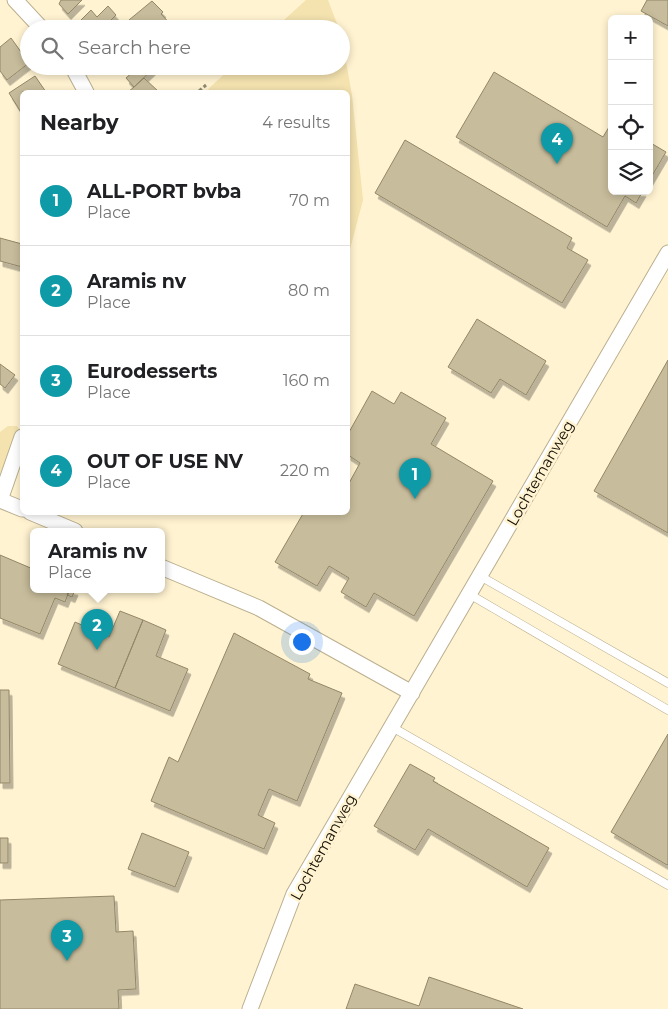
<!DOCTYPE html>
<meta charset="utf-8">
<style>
body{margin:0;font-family:Montserrat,sans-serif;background:#f2f2f2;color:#202124}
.controls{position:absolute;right:15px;top:15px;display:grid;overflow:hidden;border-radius:8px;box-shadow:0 2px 8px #0003}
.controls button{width:45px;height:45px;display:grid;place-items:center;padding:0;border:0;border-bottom:1px solid #e0e0e0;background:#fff;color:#202124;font:25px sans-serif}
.you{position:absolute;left:301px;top:641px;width:18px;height:18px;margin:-12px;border:4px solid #fff;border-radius:50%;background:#1a73e8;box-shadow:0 0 0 8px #1a73e833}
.badge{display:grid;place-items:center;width:32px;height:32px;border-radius:50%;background:#d93025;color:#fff;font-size:16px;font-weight:700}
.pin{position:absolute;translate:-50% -41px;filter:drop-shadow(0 1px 2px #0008)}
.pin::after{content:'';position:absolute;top:26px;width:18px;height:15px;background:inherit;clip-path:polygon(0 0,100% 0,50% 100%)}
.popup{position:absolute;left:30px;top:528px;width:135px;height:65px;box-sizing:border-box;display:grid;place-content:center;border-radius:8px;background:#fff;filter:drop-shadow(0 1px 4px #0005);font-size:16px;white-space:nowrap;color:#757577}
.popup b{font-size:19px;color:#202124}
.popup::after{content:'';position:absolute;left:50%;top:100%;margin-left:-10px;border:10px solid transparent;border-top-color:#fff}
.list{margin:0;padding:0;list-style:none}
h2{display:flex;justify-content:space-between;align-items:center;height:65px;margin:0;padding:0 20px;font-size:21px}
h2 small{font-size:16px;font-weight:400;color:#757577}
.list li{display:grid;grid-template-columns:32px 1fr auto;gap:15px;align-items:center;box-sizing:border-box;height:90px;padding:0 20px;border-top:1px solid #e0e0e0}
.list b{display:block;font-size:19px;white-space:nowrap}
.list p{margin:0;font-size:16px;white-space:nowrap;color:#757577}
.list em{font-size:16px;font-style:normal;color:#757577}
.icon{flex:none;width:28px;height:28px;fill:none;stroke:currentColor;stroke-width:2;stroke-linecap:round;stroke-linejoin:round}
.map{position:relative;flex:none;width:668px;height:1009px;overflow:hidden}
.search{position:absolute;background:#fff;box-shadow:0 2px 8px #0003;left:20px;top:20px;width:330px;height:55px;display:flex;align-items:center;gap:12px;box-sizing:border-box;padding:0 18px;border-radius:28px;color:#757577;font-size:19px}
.panel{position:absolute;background:#fff;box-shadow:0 2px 8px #0003;left:20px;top:90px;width:330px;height:425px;border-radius:8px}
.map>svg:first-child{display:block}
</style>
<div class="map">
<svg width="668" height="1009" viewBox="0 0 668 1009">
<defs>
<filter id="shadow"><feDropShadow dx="3" dy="5.5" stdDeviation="0" flood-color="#0004"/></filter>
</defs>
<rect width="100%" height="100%" fill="#fff3d1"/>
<!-- green -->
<path fill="#f4e2af" d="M 306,0 L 328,0 L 339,29 L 274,29 Z
M 341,34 L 352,95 L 363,200 L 348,257 L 348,92 L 205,92 L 233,66 L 341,66 Z
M 8,426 L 17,426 L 19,429 L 0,474 L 0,432 Z"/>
<!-- building -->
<path fill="#c7bc9b" stroke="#928768" filter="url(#shadow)" d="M 61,0 L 82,0 L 68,14 L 59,4 Z
M 647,0 L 668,0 L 668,26 L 641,11 Z
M 152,1 L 163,12 L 161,14 L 175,29 L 137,29 L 129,20 Z
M 108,6 L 116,15 L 102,29 L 74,27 L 91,10 L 97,17 Z
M 11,38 L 29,63 L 7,80 L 0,71 L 0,47 Z
M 131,66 L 156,66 L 134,87 L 126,78 L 135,70 Z
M 494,72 L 603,137 L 612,122 L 612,191 L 643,191 L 636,203 L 625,196 L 607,227 L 456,137 Z
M 35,76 L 46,92 L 22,92 L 22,114 L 9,93 Z
M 144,78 L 159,92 L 128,92 L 134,87 Z
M 405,140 L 572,238 L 567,248 L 588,260 L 562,303 L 375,193 Z
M 649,142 L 666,152 L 649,181 Z
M 0,238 L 22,244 L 22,267 L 0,261 Z
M 477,319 L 546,361 L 526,395 L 500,379 L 491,393 L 448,367 Z
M 668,360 L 668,533 L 594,491 Z
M 0,364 L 15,375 L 5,388 L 0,384 Z
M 372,391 L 394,404 L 401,392 L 446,418 L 431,444 L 493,481 L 414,616 L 374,593 L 366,607 L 341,592 L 349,578 L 329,566 L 317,586 L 275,562 L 304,512 L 348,512 L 348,485 L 360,463 L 348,455 L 348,434 Z
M 0,555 L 33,569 L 33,589 L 70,589 L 65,602 L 55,598 L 40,634 L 0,618 Z
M 70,589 L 75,590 L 72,597 L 67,595 Z
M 120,611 L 143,620 L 115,688 L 58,664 L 75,622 L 109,637 Z
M 143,620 L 166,630 L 156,656 L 188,669 L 170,711 L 115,688 Z
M 234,633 L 310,674 L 308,679 L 342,693 L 297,801 L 269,789 L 258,815 L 275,823 L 264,849 L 151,801 L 169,757 L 178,762 Z
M 0,690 L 9,690 L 10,783 L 0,783 Z
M 668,734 L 668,864 L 667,865 L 611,832 Z
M 410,764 L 435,778 L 433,781 L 549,848 L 527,887 L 428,829 L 415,850 L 374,826 Z
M 142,833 L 189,852 L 175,887 L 128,869 Z
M 0,838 L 8,838 L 8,863 L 0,863 Z
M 114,896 L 116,932 L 133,931 L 136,989 L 118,990 L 119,1009 L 0,1009 L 0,900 Z
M 429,977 L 523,1009 L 346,1009 L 355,984 L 419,1006 Z"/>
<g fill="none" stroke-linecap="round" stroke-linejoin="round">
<defs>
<path id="lane" d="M 480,576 L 668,683
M 469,594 L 668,710
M 392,727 L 668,885"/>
<path id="street" d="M 15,0 L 42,29
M 72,66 L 86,92
M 0,500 L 22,437
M 0,500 L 22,509
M 30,512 L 75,531
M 161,567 L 259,608 L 412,693
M 250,1009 L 294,894 L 668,253"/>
</defs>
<!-- lane casing -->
<use href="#lane" stroke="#bbaf8f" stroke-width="9"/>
<!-- street casing -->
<use href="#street" stroke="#bbaf8f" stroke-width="17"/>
<!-- path -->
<path stroke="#918971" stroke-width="3" stroke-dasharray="5 2.5" stroke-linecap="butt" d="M 198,92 L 206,85"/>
<!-- lane -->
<use href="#lane" stroke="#fff" stroke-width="8"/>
<!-- street -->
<use href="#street" stroke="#fff" stroke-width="15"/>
</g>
<g text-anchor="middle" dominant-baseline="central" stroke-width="5" stroke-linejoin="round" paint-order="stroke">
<!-- street labels -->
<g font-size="15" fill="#141005" stroke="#fff3d1">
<text transform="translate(540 473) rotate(-60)">Lochtemanweg</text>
<text transform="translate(323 847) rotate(-61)">Lochtemanweg</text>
</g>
</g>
</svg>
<div class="controls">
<button>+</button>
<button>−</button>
<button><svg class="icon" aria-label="locate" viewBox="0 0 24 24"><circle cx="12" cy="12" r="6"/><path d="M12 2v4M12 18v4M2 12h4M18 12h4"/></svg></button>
<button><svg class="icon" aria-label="layers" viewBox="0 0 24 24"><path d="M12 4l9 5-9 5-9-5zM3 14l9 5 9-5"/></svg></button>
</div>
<div class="you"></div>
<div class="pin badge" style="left:415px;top:499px;background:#0f9aa8">1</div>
<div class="pin badge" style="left:97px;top:650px;background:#0f9aa8">2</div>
<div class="popup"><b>Aramis nv</b>Place</div>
<div class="pin badge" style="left:67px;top:961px;background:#0f9aa8">3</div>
<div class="pin badge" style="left:557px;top:164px;background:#0f9aa8">4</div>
<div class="search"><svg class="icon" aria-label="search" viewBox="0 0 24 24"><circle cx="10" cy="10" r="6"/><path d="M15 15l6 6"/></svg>Search here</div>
<section class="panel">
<h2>Nearby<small>4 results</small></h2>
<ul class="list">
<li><span class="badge" style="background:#0f9aa8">1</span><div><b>ALL-PORT bvba</b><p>Place</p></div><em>70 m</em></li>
<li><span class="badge" style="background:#0f9aa8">2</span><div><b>Aramis nv</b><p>Place</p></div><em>80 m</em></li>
<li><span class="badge" style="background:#0f9aa8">3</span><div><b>Eurodesserts</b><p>Place</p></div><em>160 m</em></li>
<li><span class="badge" style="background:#0f9aa8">4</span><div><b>OUT OF USE NV</b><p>Place</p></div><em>220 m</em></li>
</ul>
</section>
</div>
